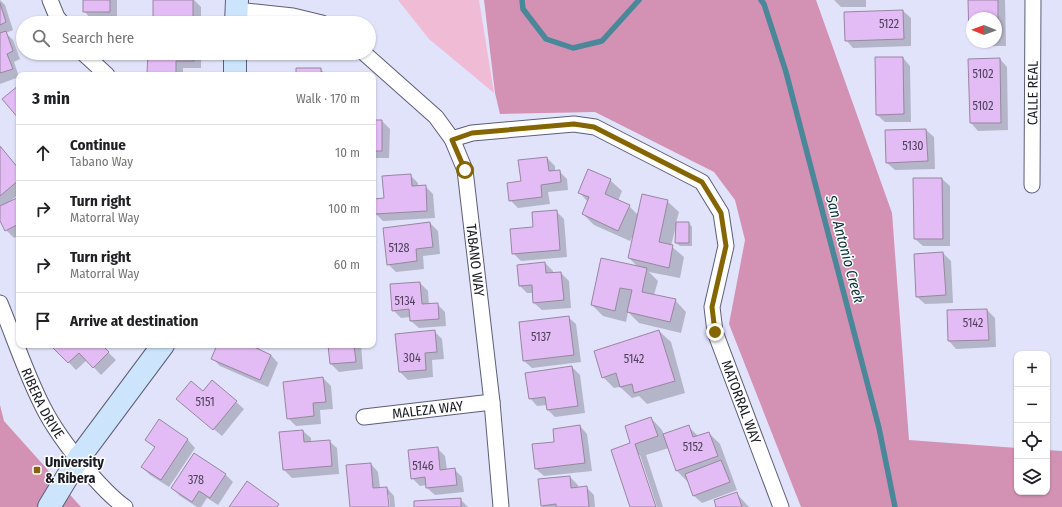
<!DOCTYPE html>
<meta charset="utf-8">
<style>
body{margin:0;font-family:"Fira Sans Condensed",sans-serif;background:#f2f2f2;color:#202124}
.controls{position:absolute;right:12px;bottom:12px;display:grid;overflow:hidden;border-radius:8px;box-shadow:0 1px 3px #0004}
.controls button{width:36px;height:36px;display:grid;place-items:center;padding:0;border:0;border-bottom:1px solid #e0e0e0;background:#fff;color:#202124;font:20px sans-serif}
.compass{position:absolute;left:966px;top:12px;width:36px;height:36px;border-radius:50%;background:#fff;box-shadow:0 1px 3px #0004;rotate:271deg}
.stop{position:absolute;width:12px;height:12px;margin:-9px;border:3px solid #856500;border-radius:50%;background:#fff}
.stop.end{background:#856500;border-color:#fff;box-shadow:0 1px 4px #0008}
.list{margin:0;padding:0;list-style:none}
h2{display:flex;justify-content:space-between;align-items:center;height:52px;margin:0;padding:0 16px;font-size:17px}
h2 small{font-size:13px;font-weight:400;color:#757577}
.list li{display:grid;grid-template-columns:26px 1fr auto;gap:12px;align-items:center;box-sizing:border-box;height:56px;padding:0 16px;border-top:1px solid #e0e0e0}
.list b{display:block;font-size:15px;white-space:nowrap}
.list p{margin:0;font-size:13px;white-space:nowrap;color:#757577}
.list em{font-size:13px;font-style:normal;color:#757577}
.icon{flex:none;width:22px;height:22px;fill:none;stroke:currentColor;stroke-width:2;stroke-linecap:round;stroke-linejoin:round}
.map{position:relative;flex:none;width:1062px;height:507px;overflow:hidden}
.search{position:absolute;background:#fff;box-shadow:0 1px 3px #0004;left:16px;top:16px;width:360px;height:44px;display:flex;align-items:center;gap:10px;box-sizing:border-box;padding:0 14px;border-radius:22px;color:#757577;font-size:15px}
.panel{position:absolute;background:#fff;box-shadow:0 1px 3px #0004;left:16px;top:72px;width:360px;height:276px;border-radius:8px}
.map>svg:first-child{display:block}
</style>
<div class="map">
<svg width="1062" height="507" viewBox="0 0 1062 507">
<rect width="100%" height="100%" fill="#e1e3fb"/>
<!-- green -->
<path fill="#f0bbd5" d="M 398,0 L 479,0 L 494,93 L 429,39 Z"/>
<!-- forest -->
<path fill="#d392b3" d="M 484,0 L 816,0 L 892,213 L 909,440 L 1017,448 L 1017,492 L 1047,492 L 1047,450 L 1062,451 L 1062,507 L 801,507 L 729,324 L 745,240 L 735,200 L 714,172 L 595,112 L 500,114 L 495,93 Z
M 0,405 L 4,421 L 81,507 L 0,507 Z"/>
<!-- shadow -->
<path fill="#0003" d="M 0,0 L 5,5 L 13,30 L 6,33 L 13,40 L 20,59 L 14,62 L 19,77 L 0,84 Z
M 84,0 L 117,0 L 117,19 L 91,19 L 84,11 Z
M 154,0 L 194,0 L 201,7 L 201,23 L 154,23 Z
M 834,0 L 866,0 L 866,7 L 841,7 Z
M 969,0 L 1005,0 L 1006,46 L 977,46 L 973,42 L 996,42 L 996,18 L 972,18 L 972,41 L 970,38 Z
M 903,11 L 911,18 L 911,46 L 853,48 L 846,40 Z
M 149,53 L 201,53 L 201,68 L 183,68 L 183,75 L 151,75 L 148,72 Z
M 903,58 L 910,66 L 911,122 L 885,122 L 877,115 Z
M 1000,59 L 1007,67 L 1008,130 L 978,131 L 971,123 L 969,60 Z
M 321,69 L 326,75 L 297,75 Z
M 373,110 L 376,114 L 376,121 L 382,121 L 390,129 L 389,158 L 376,158 L 376,168 L 373,168 Z
M 926,130 L 934,137 L 935,169 L 895,170 L 887,163 Z
M 0,146 L 19,169 L 19,194 L 9,202 L 19,198 L 19,235 L 14,238 L 6,230 L 0,218 Z
M 547,158 L 555,166 L 555,171 L 559,171 L 567,179 L 568,190 L 548,192 L 550,204 L 518,208 L 510,200 Z
M 410,175 L 418,183 L 418,187 L 425,186 L 433,194 L 435,218 L 383,221 L 376,214 L 385,199 Z
M 942,179 L 950,186 L 950,246 L 923,246 L 915,239 Z
M 610,180 L 622,191 L 618,201 L 629,206 L 638,215 L 667,201 L 679,212 L 676,223 L 689,223 L 692,227 L 692,246 L 680,246 L 676,243 L 676,226 L 671,246 L 684,257 L 680,278 L 649,272 L 658,281 L 654,295 L 675,300 L 686,312 L 681,333 L 639,323 L 628,312 L 626,322 L 603,316 L 592,305 L 638,267 L 629,258 L 634,234 L 630,241 L 594,225 L 583,214 L 588,202 L 579,192 Z
M 557,212 L 564,219 L 567,257 L 521,261 L 513,253 Z
M 430,223 L 438,231 L 440,254 L 423,256 L 424,269 L 396,272 L 388,264 Z
M 943,253 L 951,261 L 953,303 L 925,304 L 917,297 Z
M 545,263 L 553,271 L 553,274 L 561,273 L 569,281 L 571,308 L 542,310 L 534,303 L 533,293 L 527,293 L 520,286 Z
M 420,283 L 428,291 L 429,305 L 437,304 L 445,312 L 446,326 L 419,328 L 411,321 L 411,317 L 401,318 L 393,310 Z
M 987,310 L 995,318 L 996,347 L 956,349 L 949,341 Z
M 568,317 L 576,324 L 581,362 L 532,368 L 524,361 Z
M 434,331 L 442,339 L 444,359 L 432,360 L 433,377 L 408,380 L 400,372 Z
M 659,331 L 671,342 L 685,393 L 647,404 L 639,396 L 632,398 L 620,387 L 614,388 L 603,377 Z
M 52,345 L 101,345 L 116,360 L 101,375 L 87,360 L 76,370 Z
M 218,345 L 260,345 L 258,350 L 271,355 L 278,363 L 268,387 L 220,366 L 212,358 Z
M 329,345 L 361,345 L 363,369 L 339,372 L 331,364 Z
M 572,367 L 580,375 L 585,413 L 555,417 L 548,410 L 547,405 L 537,406 L 530,398 Z
M 323,378 L 331,386 L 333,409 L 320,410 L 321,424 L 296,426 L 288,418 Z
M 212,381 L 244,409 L 222,436 L 186,406 L 203,393 Z
M 651,418 L 662,430 L 664,435 L 689,427 L 699,437 L 709,433 L 720,444 L 737,490 L 702,503 L 694,496 L 688,482 L 677,471 L 669,448 L 646,455 L 663,507 L 657,507 L 640,455 L 638,455 L 655,507 L 632,507 L 632,444 Z
M 159,420 L 188,440 L 195,448 L 169,487 L 150,475 L 142,467 L 155,448 L 146,440 Z
M 580,426 L 587,434 L 592,471 L 544,476 L 536,469 L 555,442 Z
M 303,431 L 311,438 L 311,442 L 329,441 L 337,448 L 339,474 L 292,478 L 284,470 L 280,433 Z
M 437,448 L 445,456 L 447,470 L 454,469 L 462,477 L 464,492 L 435,495 L 427,488 L 427,485 L 420,486 L 412,478 Z
M 371,464 L 378,472 L 380,488 L 387,488 L 394,496 L 395,507 L 390,507 L 389,495 L 387,495 L 388,507 L 351,507 Z
M 225,474 L 233,482 L 218,505 L 207,498 L 201,507 L 197,507 L 180,496 L 172,488 Z
M 570,477 L 578,485 L 578,488 L 586,487 L 594,495 L 595,507 L 543,507 L 542,506 Z
M 737,494 L 749,507 L 717,507 Z
M 460,499 L 468,507 L 415,507 Z"/>
<g fill="none" stroke-linecap="round" stroke-linejoin="round">
<!-- stream -->
<path stroke="#4a8799" stroke-width="5.5" d="M 522,0 L 523,9 L 546,39 L 573,48 L 602,41 L 639,0
M 761,0 L 764,4 L 786,72 L 879,428 L 895,507"/>
</g>
<!-- building -->
<path fill="#e3bbf5" stroke="#98879f" d="M 83,0 L 110,0 L 110,12 L 83,12 Z
M 153,0 L 193,0 L 193,23 L 153,23 Z
M 968,0 L 998,0 L 998,38 L 996,38 L 996,18 L 972,18 L 972,39 L 969,39 Z
M 0,3 L 6,22 L 0,25 Z
M 903,10 L 904,39 L 845,41 L 844,12 Z
M 6,31 L 13,51 L 7,54 L 13,69 L 0,73 L 0,33 Z
M 148,53 L 194,53 L 194,61 L 176,61 L 176,73 L 147,73 Z
M 875,57 L 903,57 L 904,114 L 876,115 Z
M 1000,58 L 1001,123 L 970,123 L 968,59 Z
M 296,68 L 321,68 L 321,75 L 296,75 Z
M 19,85 L 19,119 L 2,99 Z
M 373,120 L 382,120 L 382,151 L 373,151 Z
M 926,129 L 928,161 L 886,163 L 885,130 Z
M 0,146 L 19,169 L 19,180 L 0,196 Z
M 547,157 L 549,171 L 560,170 L 561,182 L 541,185 L 542,197 L 509,201 L 507,183 L 521,181 L 518,160 Z
M 588,169 L 611,179 L 605,194 L 630,205 L 618,231 L 582,214 L 589,197 L 578,193 Z
M 411,174 L 412,186 L 426,185 L 427,211 L 375,214 L 374,199 L 384,198 L 382,176 Z
M 913,178 L 942,178 L 943,239 L 914,239 Z
M 642,194 L 668,200 L 659,242 L 673,245 L 669,268 L 628,258 Z
M 19,197 L 19,224 L 5,231 L 0,221 L 0,206 Z
M 557,210 L 560,250 L 512,254 L 510,229 L 533,227 L 532,212 Z
M 430,222 L 433,247 L 416,249 L 417,261 L 387,265 L 383,228 Z
M 676,222 L 689,222 L 689,243 L 675,243 Z
M 943,252 L 946,295 L 916,297 L 914,254 Z
M 601,258 L 647,268 L 642,292 L 676,299 L 670,322 L 627,312 L 632,290 L 620,288 L 615,311 L 591,305 Z
M 545,262 L 546,273 L 561,272 L 564,300 L 533,303 L 532,285 L 519,286 L 517,265 Z
M 420,282 L 422,304 L 438,303 L 439,319 L 410,321 L 409,309 L 392,311 L 390,284 Z
M 987,309 L 989,340 L 948,341 L 947,310 Z
M 569,316 L 574,355 L 523,361 L 519,322 Z
M 435,330 L 437,352 L 425,353 L 426,370 L 399,372 L 395,334 Z
M 659,330 L 675,381 L 634,393 L 632,384 L 620,387 L 616,373 L 602,378 L 594,351 Z
M 50,345 L 102,345 L 109,352 L 93,368 L 79,353 L 68,363 Z
M 217,345 L 250,345 L 271,355 L 260,380 L 211,359 Z
M 328,345 L 354,345 L 356,362 L 330,364 Z
M 572,366 L 578,406 L 547,410 L 545,397 L 529,399 L 525,373 Z
M 323,377 L 326,402 L 313,403 L 314,416 L 287,419 L 283,382 Z
M 212,380 L 237,401 L 213,430 L 176,399 L 191,381 L 203,391 Z
M 651,417 L 658,436 L 635,444 L 656,507 L 630,507 L 611,450 L 630,443 L 625,426 Z
M 159,419 L 188,439 L 161,480 L 141,467 L 155,447 L 145,440 Z
M 580,425 L 585,463 L 535,469 L 532,444 L 554,442 L 553,429 Z
M 689,425 L 693,437 L 709,432 L 718,456 L 676,471 L 663,434 Z
M 303,430 L 304,442 L 330,440 L 332,466 L 283,470 L 279,432 Z
M 438,447 L 440,470 L 455,468 L 457,485 L 426,488 L 425,477 L 411,479 L 408,450 Z
M 194,453 L 226,474 L 210,498 L 199,491 L 192,502 L 171,488 Z
M 721,460 L 730,482 L 693,496 L 685,474 Z
M 371,463 L 373,488 L 387,487 L 389,507 L 350,507 L 346,465 Z
M 570,476 L 571,488 L 587,486 L 589,507 L 556,507 L 556,504 L 541,506 L 538,479 Z
M 247,481 L 279,504 L 277,507 L 229,507 Z
M 737,492 L 742,507 L 716,507 L 714,500 Z
M 461,498 L 461,507 L 414,507 L 414,501 Z"/>
<g fill="none" stroke-linecap="round" stroke-linejoin="round">
<defs>
<g id="street">
<path d="M 50,0 L 57,17 L 62,23"/>
<path d="M 236,10 L 293,16 L 322,23"/>
<path d="M 83,53 L 107,75"/>
<path id="s1" d="M 364,53 L 436,117 L 452,139 L 465,170 L 492,402 L 501,507"/>
<path id="s2" d="M 452,139 L 472,133 L 574,124 L 595,127 L 702,182 L 721,213 L 726,246 L 712,307 L 715,332 L 781,507"/>
<path id="s3" d="M 1032,185 L 1033,0"/>
<path id="s4" d="M 0,303 C 14,337 26,374 43,407 C 54,429 70,450 86,469 C 98,482 110,497 125,507"/>
<path id="s5" d="M 364,417 L 492,402"/>
</g>
<path id="secondary" d="M 236,23 L 237,0
M 235,75 L 235,53
M 49,507 L 78,459 L 163,345"/>
</defs>
<!-- street casing -->
<use href="#street" stroke="#5c5e77" stroke-width="17"/>
<!-- secondary casing -->
<use href="#secondary" stroke="#5c5e77" stroke-width="24"/>
<!-- street -->
<use href="#street" stroke="#fff" stroke-width="15"/>
<!-- secondary -->
<use href="#secondary" stroke="#cce5fc" stroke-width="22"/>
</g>
<g fill="none" stroke-linecap="round" stroke-linejoin="round">
<!-- route -->
<path stroke="#856500" stroke-width="5" d="M 465,170 L 452,140 L 472,133 L 574,124 L 594,127 L 702,182 L 721,213 L 726,246 L 712,307 L 715,332"/>
</g>
<!-- markers -->
<rect fill="#856500" stroke="#fff" stroke-width="1.5" x="33" y="466" width="8" height="8" rx="2"/>
<g text-anchor="middle" dominant-baseline="central" stroke-width="3" stroke-linejoin="round" paint-order="stroke">
<!-- number labels -->
<g font-size="12" fill="#4c4258">
<text x="889" y="24">5122</text>
<text x="983" y="74">5102</text>
<text x="983" y="106">5102</text>
<text x="913" y="146">5130</text>
<text x="399" y="248">5128</text>
<text x="405" y="301">5134</text>
<text x="973" y="323">5142</text>
<text x="541" y="337">5137</text>
<text x="412" y="358">304</text>
<text x="634" y="359">5142</text>
<text x="205" y="402">5151</text>
<text x="693" y="447">5152</text>
<text x="423" y="466">5146</text>
<text x="196" y="480">378</text>
</g>
<!-- street labels -->
<g font-size="14" fill="#191a24" stroke="#fff">
<text stroke="none"><textPath href="#s3" startOffset="92">CALLE REAL</textPath></text>
<text stroke="none"><textPath href="#s1" startOffset="248">TABANO WAY</textPath></text>
<text stroke="none"><textPath href="#s4" startOffset="109">RIBERA DRIVE</textPath></text>
<text stroke="none"><textPath href="#s2" startOffset="497">MATORRAL WAY</textPath></text>
<text stroke="none"><textPath href="#s5" startOffset="64">MALEZA WAY</textPath></text>
</g>
<!-- poi labels -->
<g font-size="14" font-weight="bold" fill="#191a24" stroke="#fff" text-anchor="start">
<text x="45" y="462">University<tspan x="45" dy="16">&amp; Ribera</tspan></text>
</g>
<!-- water labels -->
<g font-size="15" font-style="italic" fill="#07323b" stroke="#fff">
<text transform="translate(845 249) rotate(75)">San Antonio Creek</text>
</g>
</g>
</svg>
<div class="controls">
<button>+</button>
<button>−</button>
<button><svg class="icon" aria-label="locate" viewBox="0 0 24 24"><circle cx="12" cy="12" r="6"/><path d="M12 2v4M12 18v4M2 12h4M18 12h4"/></svg></button>
<button><svg class="icon" aria-label="layers" viewBox="0 0 24 24"><path d="M12 4l9 5-9 5-9-5zM3 14l9 5 9-5"/></svg></button>
</div>
<svg class="compass" viewBox="-18 -18 36 36"><path d="M0-13l5 13h-10z" fill="#e53935"/><path d="M0 13l5-13h-10z" fill="#757577"/></svg>
<div class="stop" style="left:465px;top:170px"></div>
<div class="stop end" style="left:715px;top:332px"></div>
<div class="search"><svg class="icon" aria-label="search" viewBox="0 0 24 24"><circle cx="10" cy="10" r="6"/><path d="M15 15l6 6"/></svg>Search here</div>
<section class="panel">
<h2>3 min<small>Walk · 170 m</small></h2>
<ul class="list">
<li><svg class="icon" aria-label="ahead" viewBox="0 0 24 24"><path d="M12 20V5M6 11l6-6 6 6"/></svg><div><b>Continue</b><p>Tabano Way</p></div><em>10 m</em></li>
<li><svg class="icon" aria-label="right" viewBox="0 0 24 24"><path d="M7 20v-9h11M14 6l5 5-5 5"/></svg><div><b>Turn right</b><p>Matorral Way</p></div><em>100 m</em></li>
<li><svg class="icon" aria-label="right" viewBox="0 0 24 24"><path d="M7 20v-9h11M14 6l5 5-5 5"/></svg><div><b>Turn right</b><p>Matorral Way</p></div><em>60 m</em></li>
<li><svg class="icon" aria-label="arrive" viewBox="0 0 24 24"><path d="M6 21V4h12l-3 4 3 4H6"/></svg><div><b>Arrive at destination</b></div></li>
</ul>
</section>
</div>
